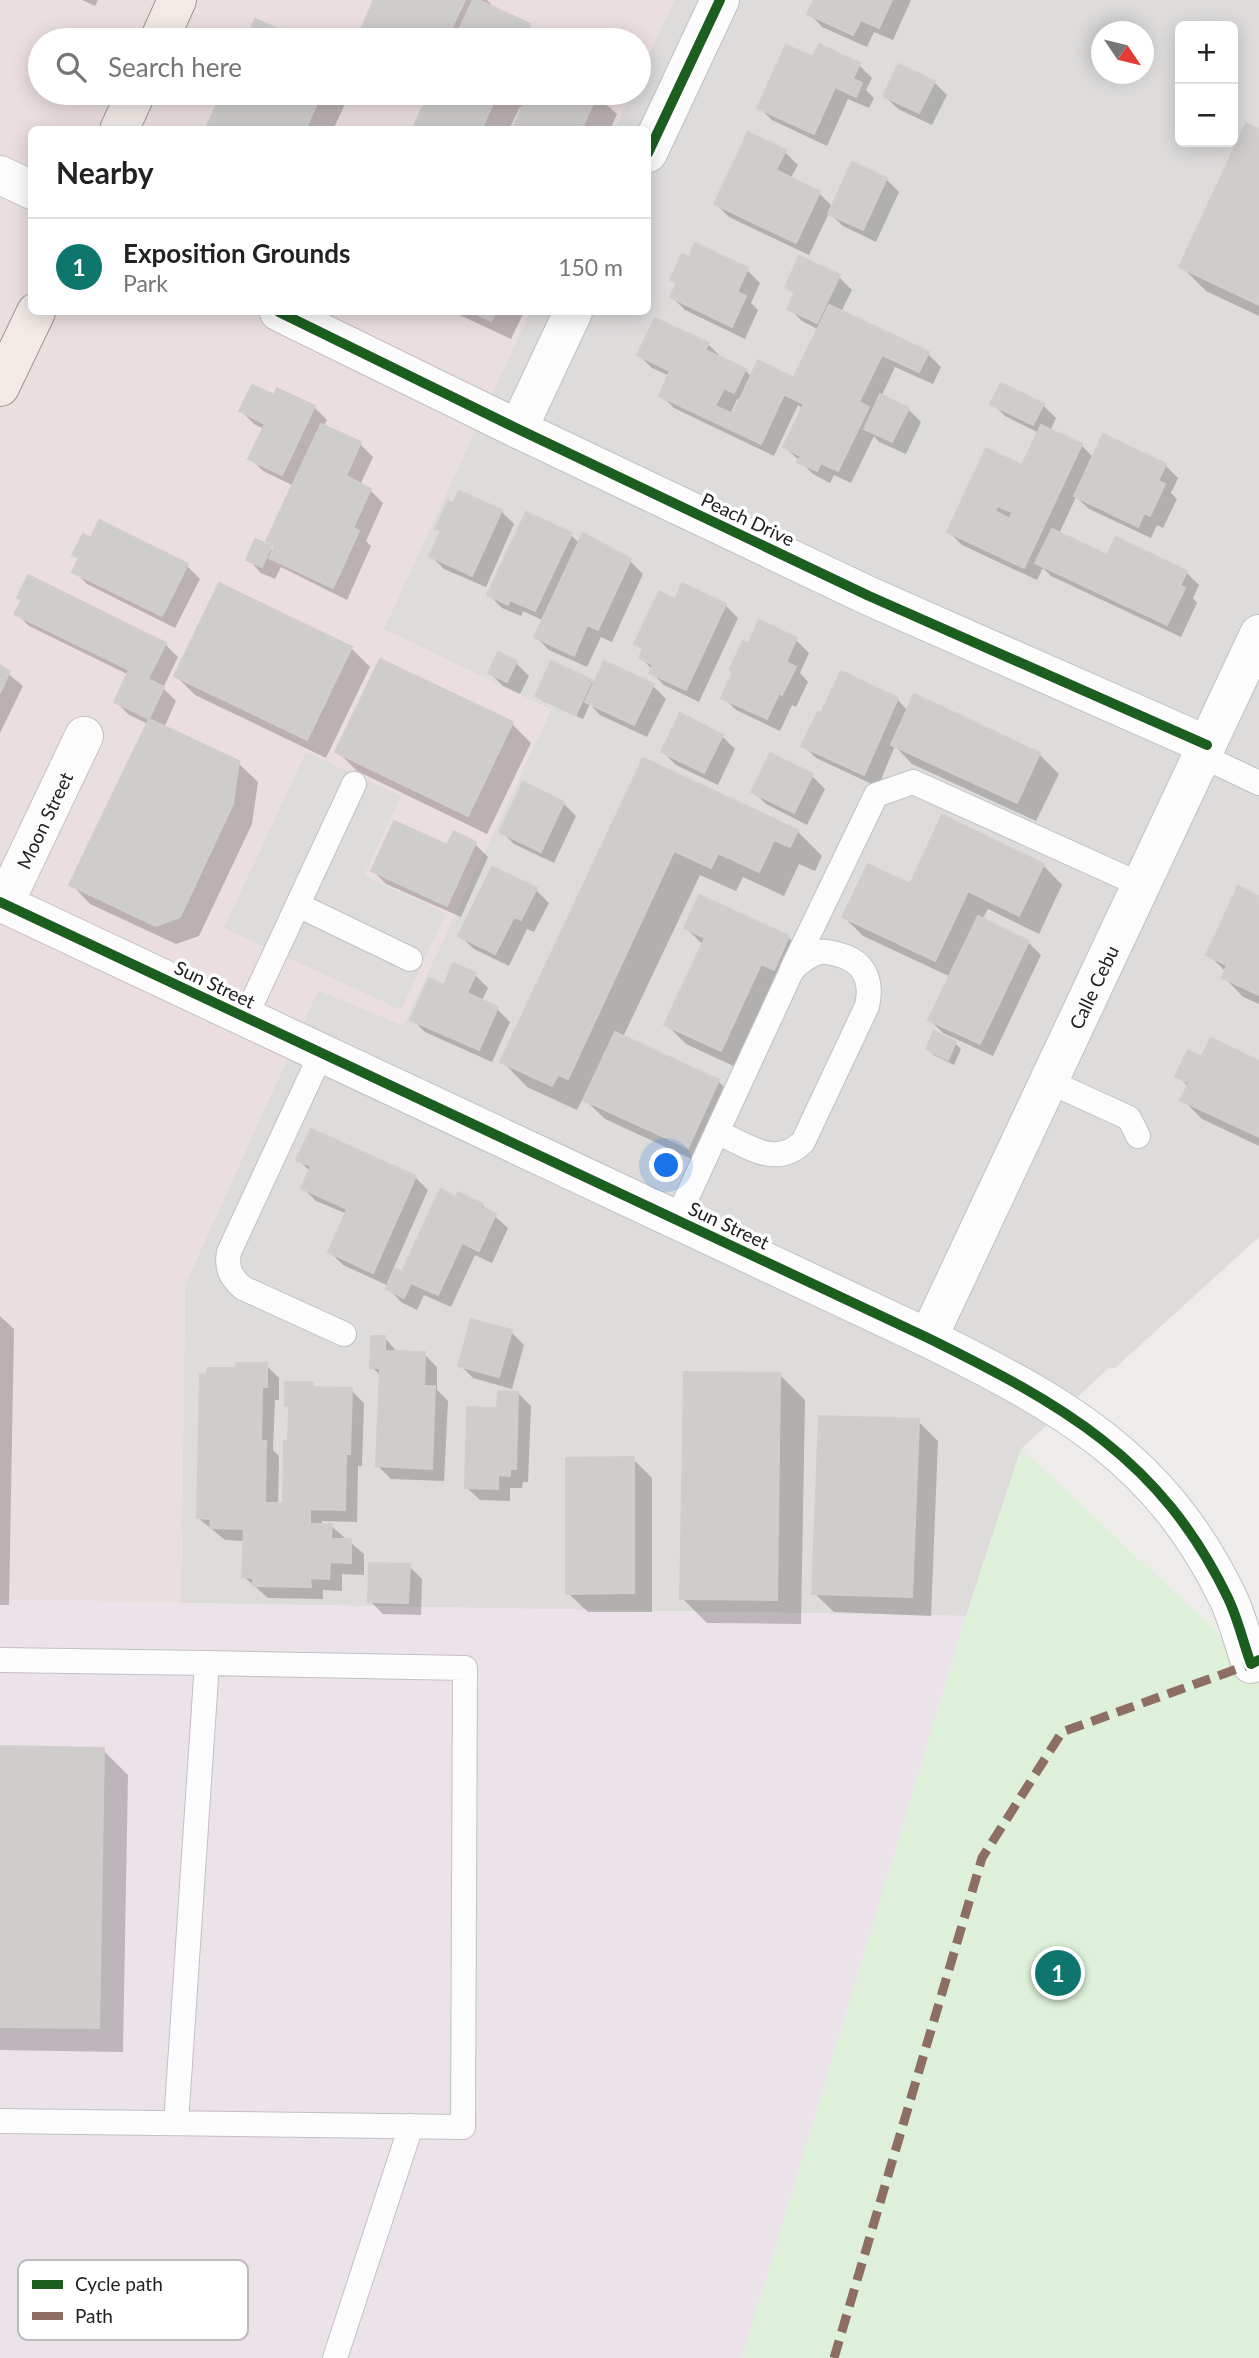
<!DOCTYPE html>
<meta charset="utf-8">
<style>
body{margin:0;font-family:Lato,sans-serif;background:#f6f6f6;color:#222}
.controls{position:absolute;right:21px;top:21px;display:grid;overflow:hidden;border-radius:10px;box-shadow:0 4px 18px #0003}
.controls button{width:63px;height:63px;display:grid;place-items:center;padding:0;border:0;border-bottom:2px solid #e0e0e0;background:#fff;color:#222;font:35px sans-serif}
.compass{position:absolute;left:1091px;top:21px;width:63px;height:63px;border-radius:50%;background:#fff;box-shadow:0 4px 18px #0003;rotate:125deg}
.you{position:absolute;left:667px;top:1166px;width:24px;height:24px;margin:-18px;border:5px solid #fff;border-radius:50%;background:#1a73e8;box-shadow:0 0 0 10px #1a73e833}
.badge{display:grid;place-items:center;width:46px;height:46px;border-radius:50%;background:#0f766e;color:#fff;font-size:23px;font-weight:700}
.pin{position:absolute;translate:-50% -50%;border:4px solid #fff;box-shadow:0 2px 7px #0006}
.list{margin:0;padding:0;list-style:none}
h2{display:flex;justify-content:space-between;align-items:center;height:91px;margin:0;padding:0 28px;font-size:30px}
h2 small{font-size:23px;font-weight:400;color:#767676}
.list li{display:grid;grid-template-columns:46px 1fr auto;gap:21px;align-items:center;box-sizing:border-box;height:98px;padding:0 28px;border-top:2px solid #e0e0e0}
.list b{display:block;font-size:26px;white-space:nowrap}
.list p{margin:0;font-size:23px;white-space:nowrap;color:#767676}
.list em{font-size:23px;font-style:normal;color:#767676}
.icon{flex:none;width:38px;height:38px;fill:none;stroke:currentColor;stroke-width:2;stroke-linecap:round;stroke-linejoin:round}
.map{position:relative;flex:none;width:1259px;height:2358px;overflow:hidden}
.search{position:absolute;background:#fff;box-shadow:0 4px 18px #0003;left:28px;top:28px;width:623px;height:77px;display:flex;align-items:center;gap:18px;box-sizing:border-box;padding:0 24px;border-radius:38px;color:#767676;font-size:26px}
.panel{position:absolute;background:#fff;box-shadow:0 4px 18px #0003;left:28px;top:126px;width:623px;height:189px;border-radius:10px}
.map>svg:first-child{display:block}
</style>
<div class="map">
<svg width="1259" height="2358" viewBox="0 0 1259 2358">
<rect width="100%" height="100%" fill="#eeecea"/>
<!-- residential -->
<path fill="#dedcdb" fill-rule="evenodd" d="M 674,0 L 1259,0 L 1259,1230 L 1021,1449 L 966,1616 L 181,1603 L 185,1285 L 318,990 L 403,1025 L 551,710 L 383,629 L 530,312 L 648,312 L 648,130 L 614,129 L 631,93 L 639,93 L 639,76 ZM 1180,26 L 1233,26 L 1233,142 L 1180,142 ZM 1102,32 L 1144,32 L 1144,74 L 1102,74 Z"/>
<!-- commercial -->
<path fill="#ebdedf" d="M 0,0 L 674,0 L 639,76 L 639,40 L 40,40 L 40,93 L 631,93 L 614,129 L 32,130 L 32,312 L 530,312 L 384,629 L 551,710 L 403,1026 L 318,990 L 185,1285 L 181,1603 L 0,1600 Z"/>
<!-- industrial -->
<path fill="#ebe3e9" d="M 0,1600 L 966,1616 L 742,2358 L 0,2358 Z"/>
<!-- religious -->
<path fill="#dddcdb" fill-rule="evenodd" d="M 981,0 L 1177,0 L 1259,38 L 1259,43 L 1233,102 L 1233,26 L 1180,26 L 1180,142 L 1215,142 L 1088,426 L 994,379 L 912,544 L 866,524 L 947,361 L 837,308 ZM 1102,32 L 1144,32 L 1144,74 L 1102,74 Z
M 306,752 L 401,796 L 364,876 L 446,913 L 401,1010 L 224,928 Z
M 1102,1086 L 1259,1154 L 1259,1237 L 1114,1369 L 1023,1323 L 1006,1290 Z"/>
<!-- park -->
<path fill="#def0d9" d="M 1021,1449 L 1251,1664 L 1259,1666 L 1259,2358 L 742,2358 L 966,1616 Z"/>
<!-- shadow -->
<path fill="#0003" fill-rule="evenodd" d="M 82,0 L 98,0 L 95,6 Z
M 376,0 L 487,0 L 491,4 L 490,7 L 529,26 L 544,40 L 372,40 L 362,30 Z
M 816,0 L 911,0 L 893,40 L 874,32 L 867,47 L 822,27 L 809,13 Z
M 813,59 L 859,65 L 872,78 L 866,90 L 874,98 L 869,108 L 848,99 L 827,146 L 772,120 L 759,107 Z
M 934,82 L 947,95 L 932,125 L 898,109 L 885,96 Z
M 224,93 L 350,93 L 333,130 L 207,130 Z
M 431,93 L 593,93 L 617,114 L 610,130 L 514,130 L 524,109 L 520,107 L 509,130 L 414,130 Z
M 1259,131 L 1259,316 L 1206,291 L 1181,266 Z
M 785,152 L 798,165 L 790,179 L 819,193 L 833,207 L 886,179 L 899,192 L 876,242 L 843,226 L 829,213 L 809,255 L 729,217 L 716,204 Z
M 747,270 L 760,283 L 751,303 L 758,310 L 745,339 L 685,310 L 672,297 L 678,285 L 672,279 Z
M 839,277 L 852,290 L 841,312 L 928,354 L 941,367 L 933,384 L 895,367 L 881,397 L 908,409 L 921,422 L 906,454 L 879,442 L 874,436 L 851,483 L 834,475 L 830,483 L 813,474 L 785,447 L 803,409 L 798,405 L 774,456 L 674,408 L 661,395 L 670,376 L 652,368 L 639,355 L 708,344 L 721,357 L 745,370 L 752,377 L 791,378 L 794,381 L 819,330 L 802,321 L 789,308 L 796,295 L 787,286 ZM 737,399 L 741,401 L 734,417 L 730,415 Z
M 453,312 L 524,312 L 511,339 Z
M 275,397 L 314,407 L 327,420 L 323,427 L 360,444 L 373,457 L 360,485 L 370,490 L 383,503 L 366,541 L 371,546 L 347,600 L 281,567 L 275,579 L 261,573 L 248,559 L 256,541 L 274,551 L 276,548 L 268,541 L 294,486 L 263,471 L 250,458 L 264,429 L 254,424 L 241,411 Z
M 992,403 L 1043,405 L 1056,418 L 1050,431 L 1081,445 L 1094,458 L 1165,465 L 1178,478 L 1171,493 L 1177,499 L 1163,528 L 1157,525 L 1151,538 L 1089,509 L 1076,497 L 1059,534 L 1108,557 L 1186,572 L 1199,585 L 1193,598 L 1197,603 L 1181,637 L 1051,576 L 1043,568 L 1037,580 L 962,545 L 949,532 L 1023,468 L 1039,433 L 1005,416 Z
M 501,511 L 514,524 L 486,587 L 444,569 L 431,556 L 442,533 L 437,529 Z
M 570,534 L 580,544 L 630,561 L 643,574 L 612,642 L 601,637 L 587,667 L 549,650 L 536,637 L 544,621 L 523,611 L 521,616 L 502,608 L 489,595 Z
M 74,554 L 187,566 L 200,579 L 175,628 L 87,584 L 74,571 L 80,560 Z
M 29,578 L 165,644 L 178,657 L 163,688 L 176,701 L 164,728 L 238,763 L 258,782 L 252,824 L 199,936 L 176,944 L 90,904 L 71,884 L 148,724 L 129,715 L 116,702 L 129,675 L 29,626 L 16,613 L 23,601 L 19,598 Z
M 675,601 L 725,605 L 738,618 L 699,702 L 664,685 L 651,672 L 652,669 L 641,658 L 644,651 L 636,643 Z
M 760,622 L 796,640 L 809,653 L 800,673 L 808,682 L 796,707 L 792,705 L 780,731 L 736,710 L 723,697 Z
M 351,648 L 370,667 L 326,758 L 195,695 L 176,676 Z
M 516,663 L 529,676 L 520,694 L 503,686 L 490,673 Z
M 0,667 L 23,686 L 0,733 Z
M 591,681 L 595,685 L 653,686 L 666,699 L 647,737 L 600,715 L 590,704 L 583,719 L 543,701 L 537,695 Z
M 897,699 L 908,711 L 1039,754 L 1059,774 L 1036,821 L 912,764 L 895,746 L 878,787 L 816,758 L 803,745 Z
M 512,724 L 531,743 L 487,834 L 357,771 L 337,751 Z
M 722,736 L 735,749 L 718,785 L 676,765 L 663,752 Z
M 644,760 L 797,831 L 822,856 L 815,871 L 799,864 L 784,896 L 743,877 L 736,891 L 700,875 L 623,1037 L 718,1081 L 738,1101 L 707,1166 L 605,1119 L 585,1100 L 583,1098 L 577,1110 L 527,1087 L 503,1062 Z
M 812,776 L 825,789 L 807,825 L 766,804 L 753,791 Z
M 563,803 L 576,816 L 554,863 L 514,844 L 501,831 Z
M 455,834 L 475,844 L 488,857 L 461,917 L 386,884 L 373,871 L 448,848 Z
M 1043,865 L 1062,885 L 1039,934 L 988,909 L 982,920 L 1028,942 L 1041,955 L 993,1056 L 943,1033 L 930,1020 L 951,977 L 863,936 L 844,917 L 910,886 Z
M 536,890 L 549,903 L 534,932 L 527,929 L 509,966 L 474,949 L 460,936 Z
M 1259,898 L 1259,1004 L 1243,997 L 1224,977 L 1226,972 L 1209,955 Z
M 686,928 L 788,937 L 808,957 L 740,1069 L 686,1044 L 666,1024 L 703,945 Z
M 475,975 L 488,988 L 481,1002 L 497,1009 L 510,1022 L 492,1062 L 425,1032 L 412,1019 L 445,987 Z
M 955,1043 L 961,1049 L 954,1065 L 934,1055 L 928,1049 Z
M 1202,1059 L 1259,1063 L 1259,1146 L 1202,1119 L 1182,1099 L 1189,1087 L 1177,1076 Z
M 298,1160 L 415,1177 L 428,1190 L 387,1283 L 390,1284 L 403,1274 L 457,1199 L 482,1205 L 508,1228 L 492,1263 L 475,1255 L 451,1307 L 424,1295 L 417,1310 L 401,1302 L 388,1288 L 389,1286 L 343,1265 L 330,1252 L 347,1214 L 316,1201 L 303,1188 L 310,1171 Z
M 0,1316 L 14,1329 L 9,1605 L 0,1605 Z
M 511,1332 L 524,1345 L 512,1389 L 473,1378 L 460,1365 Z
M 385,1338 L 398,1353 L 424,1354 L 437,1367 L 437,1390 L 448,1401 L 444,1481 L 391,1479 L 378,1466 L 382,1377 L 372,1367 Z
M 266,1365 L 279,1378 L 279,1400 L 275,1400 L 273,1450 L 279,1456 L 278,1505 L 285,1505 L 290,1443 L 291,1409 L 286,1405 L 312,1384 L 318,1389 L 351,1390 L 364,1403 L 362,1466 L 358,1466 L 357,1522 L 322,1521 L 322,1526 L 331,1526 L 364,1554 L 364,1575 L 342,1574 L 342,1591 L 323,1590 L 323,1599 L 268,1598 L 244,1577 L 245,1541 L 225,1540 L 198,1518 L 238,1370 Z
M 780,1375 L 805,1400 L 801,1624 L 707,1623 L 682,1598 Z
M 518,1393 L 531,1406 L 528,1482 L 523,1482 L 522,1488 L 510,1488 L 510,1501 L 480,1500 L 466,1487 Z
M 918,1421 L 938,1441 L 931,1616 L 834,1612 L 814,1593 Z
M 633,1459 L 652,1478 L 652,1612 L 588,1612 L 568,1593 Z
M 409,1566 L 422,1579 L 421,1615 L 383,1614 L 370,1601 Z
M 0,1748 L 103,1750 L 128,1775 L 123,2052 L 0,2050 Z"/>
<!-- building -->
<path fill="#cfcdcb" stroke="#d1cdcc" stroke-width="2" fill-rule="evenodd" d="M 374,0 L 465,0 L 446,40 L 381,40 L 360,31 Z
M 473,0 L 479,0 L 530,24 L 523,40 L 454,40 Z
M 814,0 L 892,0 L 879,28 L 861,20 L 853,35 L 807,14 Z
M 255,19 L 302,40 L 246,40 Z
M 819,44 L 860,63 L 853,79 L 862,83 L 856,97 L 835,87 L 814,134 L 757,108 L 786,45 L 813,57 Z
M 898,64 L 935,81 L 919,113 L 883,96 Z
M 222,93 L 322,93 L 305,130 L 205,130 Z
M 429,93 L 498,93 L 481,130 L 412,130 Z
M 508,93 L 598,93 L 581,130 L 512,130 L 525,101 Z
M 1246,123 L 1259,129 L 1259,305 L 1179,267 Z
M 748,132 L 786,150 L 776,170 L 820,192 L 796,243 L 714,204 Z
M 852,162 L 887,178 L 863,230 L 828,214 Z
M 695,243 L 748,268 L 737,292 L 746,296 L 732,327 L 670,297 L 677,283 L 670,280 L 682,254 L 689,257 Z
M 799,256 L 840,275 L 817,323 L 787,309 L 795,292 L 785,287 Z
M 829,305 L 929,352 L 919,372 L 882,355 L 859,402 L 869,407 L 838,471 L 821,463 L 817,471 L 797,462 L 801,456 L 783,447 L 804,404 L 785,395 Z
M 472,312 L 496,312 L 491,321 Z
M 655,318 L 709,343 L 705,350 L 746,369 L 734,393 L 724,388 L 715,406 L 733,414 L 758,360 L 792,377 L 761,444 L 659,396 L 670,371 L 637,355 Z
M 1001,383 L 1044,404 L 1033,425 L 990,404 Z
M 252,385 L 274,395 L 277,388 L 315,406 L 282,475 L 248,459 L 265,424 L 239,411 Z
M 880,394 L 909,408 L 892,442 L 864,429 Z
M 321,424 L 361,442 L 346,476 L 371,489 L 353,528 L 359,531 L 333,588 L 269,558 L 275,545 L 266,541 Z
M 1041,425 L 1082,444 L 1024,568 L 947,532 L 986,448 L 1022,465 ZM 997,506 L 1012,512 L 1010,519 L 995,511 Z
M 1103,434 L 1166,464 L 1158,481 L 1165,484 L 1150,516 L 1144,513 L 1138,527 L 1074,496 Z
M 459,491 L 502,510 L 472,576 L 429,556 L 441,531 L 435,529 L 448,501 L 453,503 Z
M 526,512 L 572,533 L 535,611 L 510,600 L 508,605 L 487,595 Z
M 99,520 L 188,564 L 162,616 L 72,572 L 79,558 L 72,555 L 83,534 L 91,538 Z
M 1052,529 L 1107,555 L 1116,537 L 1187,571 L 1180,586 L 1185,588 L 1167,625 L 1035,563 Z
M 583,533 L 631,559 L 598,630 L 587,625 L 574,656 L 534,637 Z
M 255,539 L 271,546 L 262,567 L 246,560 Z
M 28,575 L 166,643 L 148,679 L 14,614 L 22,600 L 17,598 Z
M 219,583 L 352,647 L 307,740 L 174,676 Z
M 682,583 L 726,604 L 686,690 L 649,673 L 653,665 L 639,658 L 643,648 L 634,644 L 659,591 L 675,599 Z
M 759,620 L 797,638 L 786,662 L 796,667 L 782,695 L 779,693 L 767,719 L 721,698 L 733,672 L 729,670 L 743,641 L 748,644 Z
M 498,652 L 517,661 L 507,682 L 488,673 Z
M 380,659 L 513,722 L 468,816 L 335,752 Z
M 551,661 L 592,680 L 576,715 L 535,696 Z
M 604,661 L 654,684 L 634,725 L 585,702 Z
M 0,665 L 10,671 L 0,693 Z
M 129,670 L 164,687 L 149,719 L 114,702 Z
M 841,671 L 898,698 L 864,775 L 801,746 L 818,712 L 821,713 Z
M 914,694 L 1040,753 L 1017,803 L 891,745 Z
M 680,713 L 723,735 L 704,773 L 661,752 Z
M 149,719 L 239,761 L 233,804 L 180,917 L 156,926 L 69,885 Z
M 770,753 L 813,774 L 794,813 L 751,792 Z
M 643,758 L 798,830 L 790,847 L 774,840 L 759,872 L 718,853 L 711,868 L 674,851 L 568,1079 L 558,1075 L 552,1086 L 500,1062 Z
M 523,782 L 564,802 L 541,852 L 499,832 Z
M 942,815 L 1044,864 L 1019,916 L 968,891 L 935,961 L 842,917 L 868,864 L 910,884 Z
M 394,821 L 447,845 L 454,831 L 476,842 L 447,906 L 371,871 Z
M 492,867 L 537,888 L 521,920 L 514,917 L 495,954 L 458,936 Z
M 1238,886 L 1259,896 L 1259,995 L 1222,978 L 1227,965 L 1206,955 Z
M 699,895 L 789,936 L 774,970 L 761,964 L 721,1051 L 664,1025 L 705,938 L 684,928 Z
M 978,916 L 1029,941 L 980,1044 L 928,1020 Z
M 453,963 L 476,973 L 467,993 L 498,1007 L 479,1050 L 410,1020 L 429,978 L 444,985 Z
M 934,1031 L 956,1042 L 948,1060 L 926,1049 Z
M 615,1032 L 719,1080 L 688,1148 L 583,1100 Z
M 1211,1038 L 1259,1061 L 1259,1137 L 1180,1100 L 1189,1083 L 1175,1076 L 1188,1050 L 1201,1057 Z
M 311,1129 L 416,1176 L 373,1273 L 328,1252 L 347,1209 L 301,1188 L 311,1166 L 296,1160 Z
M 440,1189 L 456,1197 L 458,1192 L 483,1204 L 481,1207 L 496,1214 L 479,1251 L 462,1243 L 438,1295 L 411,1283 L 404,1298 L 386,1289 L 395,1269 L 402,1272 Z
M 471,1319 L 512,1330 L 499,1377 L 458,1366 Z
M 371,1336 L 385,1336 L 385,1351 L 425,1352 L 424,1386 L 435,1386 L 432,1469 L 376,1466 L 380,1368 L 370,1368 Z
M 236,1363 L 267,1363 L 267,1387 L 262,1387 L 261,1441 L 266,1441 L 265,1503 L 283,1503 L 284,1441 L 288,1441 L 289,1406 L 285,1406 L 285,1382 L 313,1382 L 313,1387 L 352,1388 L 350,1454 L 346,1454 L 345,1510 L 310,1509 L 310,1524 L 332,1524 L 331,1539 L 351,1539 L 351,1563 L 330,1562 L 329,1579 L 310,1578 L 311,1587 L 253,1586 L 253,1578 L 242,1577 L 244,1529 L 210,1528 L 211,1519 L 197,1518 L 200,1374 L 207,1375 L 208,1368 L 237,1368 Z
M 684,1372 L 780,1373 L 777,1600 L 680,1599 Z
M 498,1391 L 518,1392 L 516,1469 L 510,1469 L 510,1476 L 498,1475 L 498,1489 L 465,1488 L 467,1407 L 497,1408 Z
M 819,1416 L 919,1419 L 912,1597 L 812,1594 Z
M 634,1457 L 634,1593 L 566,1594 L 566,1458 Z
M 369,1563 L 410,1564 L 408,1603 L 368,1602 Z
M 0,1746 L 104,1748 L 99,2028 L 0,2027 Z"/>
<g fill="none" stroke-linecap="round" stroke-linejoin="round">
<defs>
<path id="service" d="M 1202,756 L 1259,783
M 298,905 L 410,959
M 792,969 L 876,795 L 913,782 L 1141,885
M 245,1018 L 354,784
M 321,1054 L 229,1252 C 226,1268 231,1278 243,1288 L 344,1334
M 1048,1081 L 1129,1118 L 1138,1136
M 677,1219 L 717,1132 L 792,970 C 800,962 809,954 821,952 C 828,951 836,954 843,956 C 867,964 872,984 867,1006 L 803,1142 C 775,1169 747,1145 717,1132
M 0,1660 L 207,1663
M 0,2121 L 463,2127 L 465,1668 L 207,1663 L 176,2123
M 335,2358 L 411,2126"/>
<g id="minor">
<path d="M 648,153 L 720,0"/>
<path d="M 0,175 L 32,190"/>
<path d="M 279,312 L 518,429 L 869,596 L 1207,745"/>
<path d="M 518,429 L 573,312"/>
<path d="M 0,902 L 928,1338 C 1061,1404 1160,1457 1228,1598 C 1238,1619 1243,1642 1251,1664 L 1259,1660"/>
<path id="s1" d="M 4,904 L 84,736"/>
<path id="s2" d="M 928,1338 L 1259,634"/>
</g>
<path id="primary" d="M 159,40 L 177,0
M 119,130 L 136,93
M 0,387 L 36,312"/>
</defs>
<!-- service casing -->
<use href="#service" stroke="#c2c1c0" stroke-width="26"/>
<!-- minor casing -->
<use href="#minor" stroke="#c2c1c0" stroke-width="40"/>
<!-- primary casing -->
<use href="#primary" stroke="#a39489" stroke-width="40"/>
<!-- service -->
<use href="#service" stroke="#fcfcfc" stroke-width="24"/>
<!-- minor -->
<use href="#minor" stroke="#fcfcfc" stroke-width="38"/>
<!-- primary -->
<use href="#primary" stroke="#f1eae7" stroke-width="38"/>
<!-- quiet -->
<path stroke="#8d6e63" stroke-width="9" stroke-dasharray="18 9" stroke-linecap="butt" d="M 834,2358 L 982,1858 L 1062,1732 L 1251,1664"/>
<defs>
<path id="cycleway" d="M 648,153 L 720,0
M 279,312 L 518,429 L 869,596 L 1207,745
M 0,902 L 928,1338 C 1061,1404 1160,1457 1228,1598 C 1238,1619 1243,1642 1251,1664 L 1259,1660"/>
</defs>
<!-- cycleway casing -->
<use href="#cycleway" stroke="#fff" stroke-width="15"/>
<!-- cycleway -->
<use href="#cycleway" stroke="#1b5e20" stroke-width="10"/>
</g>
<g text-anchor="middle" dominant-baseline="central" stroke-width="7" stroke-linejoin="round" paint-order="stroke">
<!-- street labels -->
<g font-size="19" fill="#212121" stroke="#fff">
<text transform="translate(748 519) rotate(25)">Peach Drive</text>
<text stroke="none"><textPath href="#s1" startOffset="93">Moon Street</textPath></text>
<text transform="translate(215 984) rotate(25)">Sun Street</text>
<text stroke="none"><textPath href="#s2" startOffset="388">Calle Cebu</textPath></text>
<text transform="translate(729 1225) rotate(25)">Sun Street</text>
</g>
</g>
<!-- legend -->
<rect x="18" y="2260" width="230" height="80" rx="10" fill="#fff" stroke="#bcbcbc" stroke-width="2"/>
<rect x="32" y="2280" width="31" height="9" fill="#1b5e20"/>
<rect x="32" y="2312" width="31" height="8" fill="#8d6e63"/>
<g font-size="19" fill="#212121">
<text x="75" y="2291">Cycle path</text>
<text x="75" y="2323">Path</text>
</g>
</svg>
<div class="controls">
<button>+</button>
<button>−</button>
</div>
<svg class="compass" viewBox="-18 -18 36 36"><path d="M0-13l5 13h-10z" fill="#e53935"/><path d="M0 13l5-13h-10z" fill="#767676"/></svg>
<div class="you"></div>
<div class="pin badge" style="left:1058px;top:1973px">1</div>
<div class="search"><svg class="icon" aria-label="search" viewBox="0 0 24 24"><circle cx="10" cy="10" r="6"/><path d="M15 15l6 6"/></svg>Search here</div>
<section class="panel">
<h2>Nearby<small></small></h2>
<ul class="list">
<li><span class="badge">1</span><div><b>Exposition Grounds</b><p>Park</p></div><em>150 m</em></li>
</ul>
</section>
</div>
